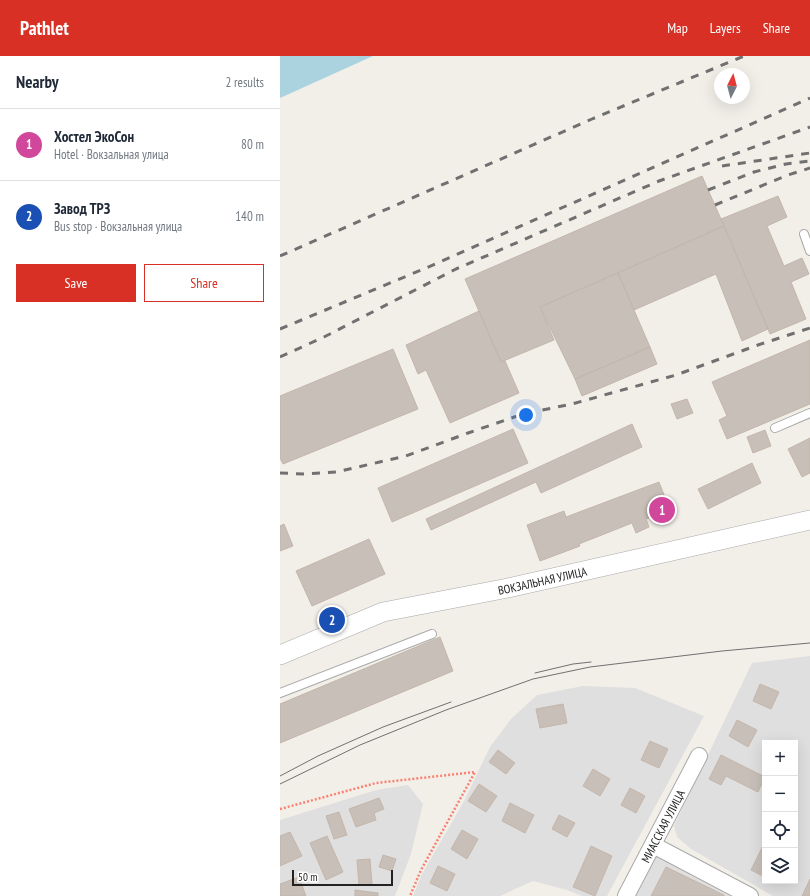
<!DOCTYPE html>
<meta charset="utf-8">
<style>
body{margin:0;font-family:"PT Sans Narrow",sans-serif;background:#f2f2f3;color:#1f2937}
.controls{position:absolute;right:12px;bottom:12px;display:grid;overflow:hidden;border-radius:0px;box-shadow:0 4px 16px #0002}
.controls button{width:36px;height:36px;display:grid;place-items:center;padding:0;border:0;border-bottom:1px solid #e0e1e3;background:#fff;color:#1f2937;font:20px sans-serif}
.compass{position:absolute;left:434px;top:12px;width:36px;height:36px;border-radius:50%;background:#fff;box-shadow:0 4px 16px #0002;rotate:6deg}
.scale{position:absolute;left:12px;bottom:10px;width:101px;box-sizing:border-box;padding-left:4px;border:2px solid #222;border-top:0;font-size:11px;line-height:14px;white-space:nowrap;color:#222;-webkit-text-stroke:3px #fff;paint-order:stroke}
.you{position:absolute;left:246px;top:359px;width:14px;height:14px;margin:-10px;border:3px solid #fff;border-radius:50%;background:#1a73e8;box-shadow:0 0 0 6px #1a73e833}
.badge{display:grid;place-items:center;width:26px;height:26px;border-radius:50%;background:#d93025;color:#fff;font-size:13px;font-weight:700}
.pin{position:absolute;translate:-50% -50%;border:2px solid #fff;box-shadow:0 1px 4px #0006}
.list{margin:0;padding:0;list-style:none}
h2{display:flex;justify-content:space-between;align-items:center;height:52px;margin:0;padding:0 16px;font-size:17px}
h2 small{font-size:13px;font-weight:400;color:#747a83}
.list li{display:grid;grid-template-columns:26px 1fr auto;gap:12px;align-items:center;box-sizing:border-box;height:72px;padding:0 16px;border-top:1px solid #e0e1e3}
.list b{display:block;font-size:15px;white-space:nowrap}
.list p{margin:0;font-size:13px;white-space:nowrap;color:#747a83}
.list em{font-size:13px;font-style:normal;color:#747a83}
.actions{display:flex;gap:8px;padding:12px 16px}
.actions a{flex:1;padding:9px 0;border:1px solid #d93025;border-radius:0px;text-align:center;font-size:14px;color:#d93025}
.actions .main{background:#d93025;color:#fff}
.icon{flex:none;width:22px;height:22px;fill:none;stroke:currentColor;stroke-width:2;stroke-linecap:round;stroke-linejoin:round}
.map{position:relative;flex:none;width:530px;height:840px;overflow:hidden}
header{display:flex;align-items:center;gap:24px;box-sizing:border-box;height:56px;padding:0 20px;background:#d93025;color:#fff}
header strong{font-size:19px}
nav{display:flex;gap:22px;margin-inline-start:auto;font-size:14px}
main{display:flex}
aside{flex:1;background:#fff}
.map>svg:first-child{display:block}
</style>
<header>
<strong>Pathlet</strong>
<nav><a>Map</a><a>Layers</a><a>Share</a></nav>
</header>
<main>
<aside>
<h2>Nearby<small>2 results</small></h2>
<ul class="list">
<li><span class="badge" style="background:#d1479c">1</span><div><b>Хостел ЭкоСон</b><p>Hotel · Вокзальная улица</p></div><em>80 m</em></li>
<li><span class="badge" style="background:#1a4fb4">2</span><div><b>Завод ТРЗ</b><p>Bus stop · Вокзальная улица</p></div><em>140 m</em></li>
</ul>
<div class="actions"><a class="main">Save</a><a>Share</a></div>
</aside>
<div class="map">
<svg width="530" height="840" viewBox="0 0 530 840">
<rect width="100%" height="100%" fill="#f2efe9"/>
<!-- residential -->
<path fill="#e0dfdf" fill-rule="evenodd" d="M 530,600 L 530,840 L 493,840 L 411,793 L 397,781 L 394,770 L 472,607 ZM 485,687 L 515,687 L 515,825 L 485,825 Z
M 303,630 L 355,632 L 424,660 L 327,840 L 302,840 L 287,834 L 253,825 L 220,840 L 133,840 L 142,818 L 183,747 L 210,691 L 231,663 L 257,639 Z
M 128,729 L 143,748 L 131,798 L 115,840 L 0,840 L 0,764 L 96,734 Z
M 375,794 L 460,840 L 351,840 Z"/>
<!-- water -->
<path fill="#aad3df" d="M 0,0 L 93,0 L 0,42 Z"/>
<!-- building -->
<path fill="#c7bfb8" stroke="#c4b6ab" d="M 422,120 L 444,170 L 260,251 L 274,284 L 221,306 L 185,223 Z
M 498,140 L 507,161 L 487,170 L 504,210 L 522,202 L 529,218 L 511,226 L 526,263 L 490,278 L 441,163 Z
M 444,170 L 488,273 L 462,285 L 436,218 L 354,254 L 338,217 Z
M 338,217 L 370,291 L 295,323 L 260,251 Z
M 199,255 L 221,306 L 225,305 L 239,337 L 170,367 L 146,314 L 138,318 L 126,289 Z
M 530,284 L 530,348 L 447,383 L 439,364 L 447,360 L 432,326 Z
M 370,291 L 377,308 L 302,340 L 295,323 Z
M 113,293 L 138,353 L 3,408 L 0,402 L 0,340 Z
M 407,343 L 413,357 L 397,363 L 391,348 Z
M 352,368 L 362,391 L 261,437 L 256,426 L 151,474 L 146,463 Z
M 233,373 L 248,407 L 112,466 L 98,432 Z
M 485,374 L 491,390 L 473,397 L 467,381 Z
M 530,382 L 530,417 L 522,421 L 508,393 Z
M 472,407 L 481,427 L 428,453 L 418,433 Z
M 379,426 L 390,454 L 366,463 L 369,471 L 356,477 L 352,467 L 299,488 L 300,490 L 260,505 L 247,469 L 284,455 L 286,461 Z
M 4,468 L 13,490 L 0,495 L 0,470 Z
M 89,483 L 105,518 L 32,550 L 16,515 Z
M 160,581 L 173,615 L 0,687 L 0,648 Z
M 480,628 L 499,636 L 491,653 L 473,645 Z
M 283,648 L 287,667 L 260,672 L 256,653 Z
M 457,664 L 477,674 L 468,691 L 449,680 Z
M 370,685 L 388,693 L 379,712 L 361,704 Z
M 218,694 L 235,707 L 226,718 L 209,706 Z
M 441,699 L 485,721 L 478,736 L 446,720 L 441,729 L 429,723 Z
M 313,713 L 330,723 L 320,740 L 303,730 Z
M 199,728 L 217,740 L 206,756 L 188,745 Z
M 350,732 L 365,740 L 356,757 L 341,749 Z
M 99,742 L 104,753 L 94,757 L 96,764 L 76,771 L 69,753 Z
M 230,747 L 254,759 L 245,777 L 222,765 Z
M 59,756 L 67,779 L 54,783 L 46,760 Z
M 279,759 L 295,767 L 287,781 L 272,773 Z
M 182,774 L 198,783 L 187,803 L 171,793 Z
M 10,776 L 22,800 L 0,810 L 0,780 Z
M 47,780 L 63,816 L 46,824 L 30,787 Z
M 484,788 L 485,788 L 485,821 L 471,814 Z
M 311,790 L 332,800 L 315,840 L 293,831 Z
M 103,799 L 116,803 L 112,815 L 99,811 Z
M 90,803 L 92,828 L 79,829 L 77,804 Z
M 158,810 L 175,818 L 167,835 L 150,827 Z
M 386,811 L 444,839 L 444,840 L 371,840 Z
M 19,821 L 26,840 L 0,840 L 0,828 Z
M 530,823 L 530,840 L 522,840 Z
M 75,834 L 98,837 L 98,840 L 75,840 Z"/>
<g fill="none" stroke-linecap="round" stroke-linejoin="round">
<defs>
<path id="service" d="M 524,178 L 530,195
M 495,372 L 530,357
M 0,637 L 152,578"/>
<g id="minor">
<path d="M 373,789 L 470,840"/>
<path id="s1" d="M 346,840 L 419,700"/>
</g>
<g id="tertiary">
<path id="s2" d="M 0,599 L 103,556 L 228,532 L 530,464"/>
</g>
</defs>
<!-- service casing -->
<use href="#service" stroke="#a9a9a9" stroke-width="10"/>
<!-- minor casing -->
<use href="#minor" stroke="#a9a9a9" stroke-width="18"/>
<!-- tertiary casing -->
<use href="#tertiary" stroke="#a9a9a9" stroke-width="20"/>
<!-- path -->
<path stroke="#fa8072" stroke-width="2.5" stroke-dasharray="2 2" stroke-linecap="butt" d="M 0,753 L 96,727 L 195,716 L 141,814 L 130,840"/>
<!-- service -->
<use href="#service" stroke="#fff" stroke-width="8"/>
<!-- minor -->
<use href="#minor" stroke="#fff" stroke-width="16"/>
<!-- tertiary -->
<use href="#tertiary" stroke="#fff" stroke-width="19"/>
<!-- tram -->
<path stroke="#707070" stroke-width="1" d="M 255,617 L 293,608 L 311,606
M 0,720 L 38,700 L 103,671 L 171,646
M 0,728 L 80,689 L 166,654 L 253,623 L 310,611 L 442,595 L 530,587"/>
<!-- rail -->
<path stroke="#707070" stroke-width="3" stroke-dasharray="8 8" stroke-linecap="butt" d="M 442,110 L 530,97
M 428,134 L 474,116 L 506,108 L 530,105
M 435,149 L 508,119 L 530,112
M 0,200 L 312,63 L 464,0
M 0,273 L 146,212 L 530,42
M 0,301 L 44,281 L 176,213 L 379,125 L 530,71
M 0,417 L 24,418 L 56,416 L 126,400 L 188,377 L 243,358 L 292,348 L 396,319 L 478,289 L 530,272"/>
</g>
<g text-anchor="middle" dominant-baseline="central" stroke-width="3" stroke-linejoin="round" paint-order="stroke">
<!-- street labels -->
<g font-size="12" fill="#222" stroke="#fff">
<text stroke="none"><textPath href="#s2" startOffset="274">ВОКЗАЛЬНАЯ УЛИЦА</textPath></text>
<text stroke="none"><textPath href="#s1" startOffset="79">МИАССКАЯ УЛИЦА</textPath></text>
</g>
</g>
</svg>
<div class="controls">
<button>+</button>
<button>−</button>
<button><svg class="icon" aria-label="locate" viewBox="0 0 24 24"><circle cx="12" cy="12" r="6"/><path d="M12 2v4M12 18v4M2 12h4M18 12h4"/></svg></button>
<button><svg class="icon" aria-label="layers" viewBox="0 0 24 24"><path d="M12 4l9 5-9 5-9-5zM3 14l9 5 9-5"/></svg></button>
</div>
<svg class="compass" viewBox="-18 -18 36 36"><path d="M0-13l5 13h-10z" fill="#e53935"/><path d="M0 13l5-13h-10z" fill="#747a83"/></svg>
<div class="scale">50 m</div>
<div class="you"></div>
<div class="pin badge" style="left:382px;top:454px;background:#d1479c">1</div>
<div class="pin badge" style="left:52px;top:564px;background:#1a4fb4">2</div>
</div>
</main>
